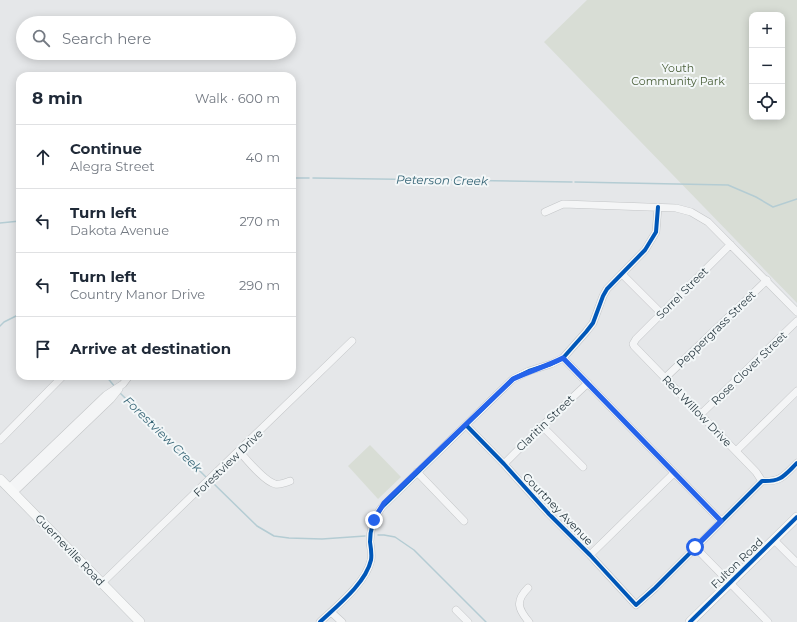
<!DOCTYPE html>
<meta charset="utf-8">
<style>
body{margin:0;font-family:Montserrat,sans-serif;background:#f6f6f7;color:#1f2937}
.controls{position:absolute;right:12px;top:12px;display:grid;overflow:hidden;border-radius:8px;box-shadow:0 2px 10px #0003}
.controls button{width:36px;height:36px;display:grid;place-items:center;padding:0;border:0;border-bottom:1px solid #e0e1e3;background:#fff;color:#1f2937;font:20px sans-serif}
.stop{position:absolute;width:12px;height:12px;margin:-9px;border:3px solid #2563eb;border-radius:50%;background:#fff}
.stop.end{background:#2563eb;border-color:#fff;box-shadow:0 1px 4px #0008}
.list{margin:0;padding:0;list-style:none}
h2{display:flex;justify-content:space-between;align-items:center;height:52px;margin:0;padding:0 16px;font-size:17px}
h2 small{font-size:13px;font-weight:400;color:#747a83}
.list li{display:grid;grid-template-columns:26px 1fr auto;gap:12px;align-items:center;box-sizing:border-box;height:64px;padding:0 16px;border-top:1px solid #e0e1e3}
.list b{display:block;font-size:15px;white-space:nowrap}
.list p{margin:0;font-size:13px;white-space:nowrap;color:#747a83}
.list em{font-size:13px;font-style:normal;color:#747a83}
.icon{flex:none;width:22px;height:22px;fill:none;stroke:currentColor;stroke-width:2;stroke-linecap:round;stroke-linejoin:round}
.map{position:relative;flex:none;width:797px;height:622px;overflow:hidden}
.search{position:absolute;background:#fff;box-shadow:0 2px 10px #0003;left:16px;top:16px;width:280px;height:44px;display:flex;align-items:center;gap:10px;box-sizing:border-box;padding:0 14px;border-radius:22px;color:#747a83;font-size:15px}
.panel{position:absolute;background:#fff;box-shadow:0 2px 10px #0003;left:16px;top:72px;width:280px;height:308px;border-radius:12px}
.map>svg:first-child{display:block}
</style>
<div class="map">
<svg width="797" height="622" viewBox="0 0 797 622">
<rect width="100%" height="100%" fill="#e5e7e9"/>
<!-- green -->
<path fill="#d8ddd5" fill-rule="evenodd" d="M 587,0 L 797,0 L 797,303 L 544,42 ZM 752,15 L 782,15 L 782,117 L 752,117 Z
M 370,445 L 401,477 L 378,499 L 348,466 Z"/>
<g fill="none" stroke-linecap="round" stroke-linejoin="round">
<!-- stream -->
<path stroke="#b4ccd3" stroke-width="1.5" d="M 292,178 L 309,178
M 313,178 L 572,182
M 575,182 L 728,185 L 756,197 L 773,207 L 797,199
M 0,223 L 20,221
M 0,326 L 4,322 L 20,314
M 106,376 L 115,387
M 120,393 L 206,477
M 213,483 L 257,526 L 274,536 L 289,538 L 322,539 L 365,536
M 378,535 L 384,535 L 395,537 L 414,550 L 486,622"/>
<defs>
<path id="minor" d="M 545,212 L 563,204 L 676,208 L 691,212 L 708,222 L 797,312
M 731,245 L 729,246 L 636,339 L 633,344 L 634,346 L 756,472 L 762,481
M 622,274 L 661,313
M 563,358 L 721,521
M 665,378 L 767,280
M 700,415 L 797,321
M 466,425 L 504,464 L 548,513 L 590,555 L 636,605 L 655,588 L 762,481 C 781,482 784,476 797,463
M 542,426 L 583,467
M 0,440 L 63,376
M 239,451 C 247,460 264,481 275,484 C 280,485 285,483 290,481
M 736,451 L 797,391
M 504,464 L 542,426 L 588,383
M 417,472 L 464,521
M 9,488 L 106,395 L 123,384 L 129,376
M 13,493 L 111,399 L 119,389
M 774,540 L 797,563
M 695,547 L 768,622
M 590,555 L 637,509 L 674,473
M 102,583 L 352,341
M 528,588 C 515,601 518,609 529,622
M 456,610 L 468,622
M 331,612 L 342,622
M 320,622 C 337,606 366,583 371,560 C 372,554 371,548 370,542 C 370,529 374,517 382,507 L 513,379 L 529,371 L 551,364 L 563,358 L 586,332 L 593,323 L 603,296 L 607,289 L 645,250 L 656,232 L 658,207"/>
<path id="major" d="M 0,479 L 140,622
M 690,622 L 797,517"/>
</defs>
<!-- minor casing -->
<use href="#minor" stroke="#c3c5c7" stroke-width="8"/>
<!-- major casing -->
<use href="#major" stroke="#c2c5c7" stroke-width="10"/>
<!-- minor -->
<use href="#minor" stroke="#f4f5f6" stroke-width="7"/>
<!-- major -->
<use href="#major" stroke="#f7f8f8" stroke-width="9"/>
<defs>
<path id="cycleway" d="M 466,425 L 504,464 L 548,513 L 590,555 L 636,605 L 655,588 L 762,481 C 781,482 784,476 797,463
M 320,622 C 337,606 366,583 371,560 C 372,554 371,548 370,542 C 370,529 374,517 382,507 L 513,379 L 529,371 L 551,364 L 563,358 L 586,332 L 593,323 L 603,296 L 607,289 L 645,250 L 656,232 L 658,207
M 690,622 L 797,517"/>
</defs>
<!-- cycleway casing -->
<use href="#cycleway" stroke="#f3f7f8" stroke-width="6"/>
<!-- cycleway -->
<use href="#cycleway" stroke="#0057b8" stroke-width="4"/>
</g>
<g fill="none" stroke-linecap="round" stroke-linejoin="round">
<!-- route -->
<path stroke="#2563eb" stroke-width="5" d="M 374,520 L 379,511 L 384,503 L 513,379 C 530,371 547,366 563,358 L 721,521 L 695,547"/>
</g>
<g text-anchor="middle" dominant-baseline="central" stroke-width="4" stroke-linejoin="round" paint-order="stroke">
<!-- park labels -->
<g font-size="11" fill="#4a5f39" stroke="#f3f7f8">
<text x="678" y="68">Youth<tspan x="678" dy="13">Community Park</tspan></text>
</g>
<!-- street labels -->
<g font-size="11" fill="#2b3b43" stroke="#f3f7f8">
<text transform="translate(682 293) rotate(-45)">Sorrel Street</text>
<text transform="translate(716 329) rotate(-44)">Peppergrass Street</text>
<text transform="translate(749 368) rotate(-44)">Rose Clover Street</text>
<text transform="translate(697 411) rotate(46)">Red Willow Drive</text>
<text transform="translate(545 423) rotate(-44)">Claritin Street</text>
<text transform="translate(228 463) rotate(-44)">Forestview Drive</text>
<text transform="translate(558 509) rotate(46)">Courtney Avenue</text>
<text transform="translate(70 550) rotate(46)">Guerneville Road</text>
<text transform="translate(737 563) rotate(-44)">Fulton Road</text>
</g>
<!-- water labels -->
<g font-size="12" font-style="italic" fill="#366576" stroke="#f3f7f8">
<text transform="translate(442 180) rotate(1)">Peterson Creek</text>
<text transform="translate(163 434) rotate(44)">Forestview Creek</text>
</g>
</g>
</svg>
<div class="controls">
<button>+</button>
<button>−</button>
<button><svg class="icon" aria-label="locate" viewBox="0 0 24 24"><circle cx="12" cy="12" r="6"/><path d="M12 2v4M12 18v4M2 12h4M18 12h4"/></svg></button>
</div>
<div class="stop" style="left:695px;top:547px"></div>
<div class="stop end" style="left:374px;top:520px"></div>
<div class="search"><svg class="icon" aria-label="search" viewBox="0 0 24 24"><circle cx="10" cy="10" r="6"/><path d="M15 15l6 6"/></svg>Search here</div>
<section class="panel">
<h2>8 min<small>Walk · 600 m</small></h2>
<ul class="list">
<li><svg class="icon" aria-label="ahead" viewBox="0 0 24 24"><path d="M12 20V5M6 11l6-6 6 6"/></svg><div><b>Continue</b><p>Alegra Street</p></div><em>40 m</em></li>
<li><svg class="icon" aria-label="left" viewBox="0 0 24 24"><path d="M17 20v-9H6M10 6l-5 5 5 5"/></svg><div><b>Turn left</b><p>Dakota Avenue</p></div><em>270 m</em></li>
<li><svg class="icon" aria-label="left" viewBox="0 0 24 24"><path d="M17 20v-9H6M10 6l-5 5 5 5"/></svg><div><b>Turn left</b><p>Country Manor Drive</p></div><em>290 m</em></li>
<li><svg class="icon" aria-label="arrive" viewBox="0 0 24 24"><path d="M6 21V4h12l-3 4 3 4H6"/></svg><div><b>Arrive at destination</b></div></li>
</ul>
</section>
</div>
